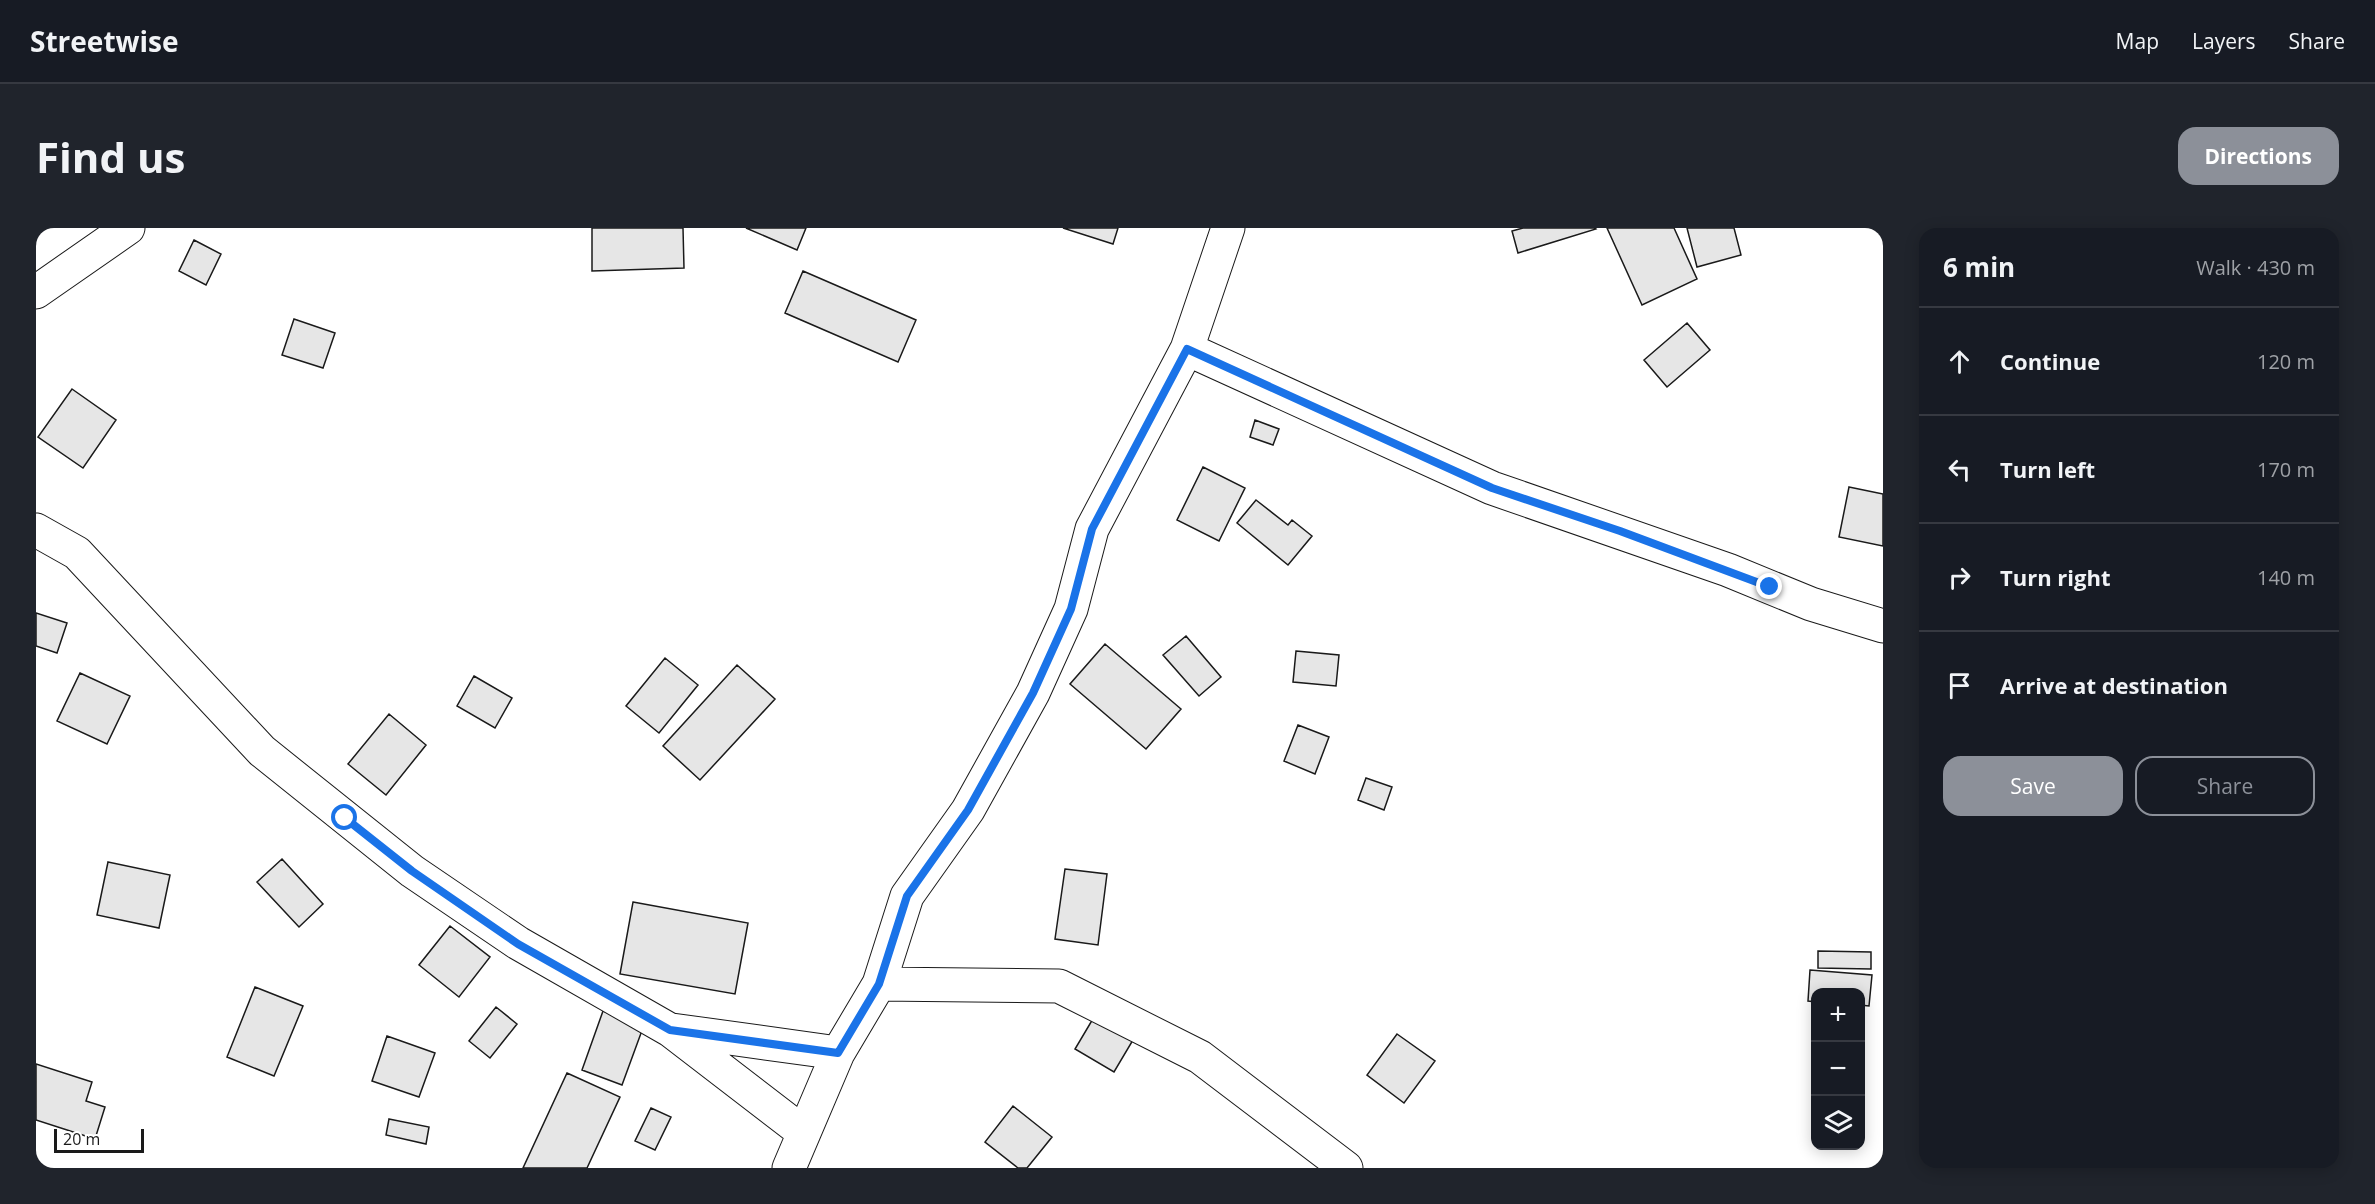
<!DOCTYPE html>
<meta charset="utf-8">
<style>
body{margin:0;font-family:"Open Sans",sans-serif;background:#20242c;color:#f1f3f6}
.controls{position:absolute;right:18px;bottom:18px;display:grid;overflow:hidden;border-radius:12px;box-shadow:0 3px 15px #0003}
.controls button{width:54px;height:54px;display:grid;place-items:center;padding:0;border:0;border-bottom:2px solid #363941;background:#171b24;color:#f1f3f6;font:30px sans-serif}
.scale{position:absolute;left:18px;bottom:15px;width:90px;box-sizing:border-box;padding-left:6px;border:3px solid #1a1a1a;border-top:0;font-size:16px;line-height:21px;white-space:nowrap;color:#1a1a1a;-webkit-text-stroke:4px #fff;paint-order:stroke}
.stop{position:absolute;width:18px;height:18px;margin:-14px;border:4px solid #1a73e8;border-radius:50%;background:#fff}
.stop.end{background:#1a73e8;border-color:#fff;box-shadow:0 2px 6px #0008}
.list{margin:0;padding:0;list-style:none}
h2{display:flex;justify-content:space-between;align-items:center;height:78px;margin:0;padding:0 24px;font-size:26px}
h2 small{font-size:20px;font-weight:400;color:#9ea1a6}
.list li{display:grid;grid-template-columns:39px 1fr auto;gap:18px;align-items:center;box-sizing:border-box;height:108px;padding:0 24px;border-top:2px solid #363941}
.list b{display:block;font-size:22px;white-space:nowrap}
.list em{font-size:20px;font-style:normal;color:#9ea1a6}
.actions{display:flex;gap:12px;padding:18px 24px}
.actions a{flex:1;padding:14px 0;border:2px solid #8c9099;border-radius:18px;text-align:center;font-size:21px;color:#8c9099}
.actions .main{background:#8c9099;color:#fff}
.icon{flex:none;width:33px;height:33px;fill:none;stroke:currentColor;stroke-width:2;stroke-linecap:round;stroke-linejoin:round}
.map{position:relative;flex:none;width:1847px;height:940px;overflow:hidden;border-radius:18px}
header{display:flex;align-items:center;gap:36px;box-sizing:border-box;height:84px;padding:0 30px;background:#171b24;border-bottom:2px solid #363941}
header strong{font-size:28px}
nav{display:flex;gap:33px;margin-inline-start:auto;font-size:21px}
.intro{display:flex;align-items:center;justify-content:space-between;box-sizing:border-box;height:144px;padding:0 36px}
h1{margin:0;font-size:42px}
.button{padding:15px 27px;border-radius:18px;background:#8c9099;color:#fff;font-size:21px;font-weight:700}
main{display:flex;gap:36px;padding:0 36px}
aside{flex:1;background:#171b24;border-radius:18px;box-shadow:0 3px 15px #0003}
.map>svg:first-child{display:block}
</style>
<header>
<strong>Streetwise</strong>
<nav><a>Map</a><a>Layers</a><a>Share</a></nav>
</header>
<div class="intro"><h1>Find us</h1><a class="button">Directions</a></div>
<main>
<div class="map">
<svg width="1847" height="940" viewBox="0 0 1847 940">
<rect width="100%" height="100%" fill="#fff"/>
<!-- building -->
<path fill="#e6e6e6" stroke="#1a1a1a" stroke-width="1.5" d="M 556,0 L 647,0 L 648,40 L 556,43 Z
M 710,0 L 770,0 L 761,22 Z
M 1027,0 L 1082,0 L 1077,16 Z
M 1487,0 L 1559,0 L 1560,1 L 1482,25 L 1476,3 Z
M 1571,0 L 1638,0 L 1661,51 L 1606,77 Z
M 1651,0 L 1698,0 L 1705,27 L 1661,39 Z
M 158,12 L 185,26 L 170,57 L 143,43 Z
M 767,43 L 880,92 L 862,134 L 749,85 Z
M 258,91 L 299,105 L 287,140 L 246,127 Z
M 1651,95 L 1674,122 L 1631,159 L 1608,132 Z
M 36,161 L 80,192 L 47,240 L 2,209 Z
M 1219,192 L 1243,201 L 1237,217 L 1214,209 Z
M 1167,239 L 1209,260 L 1183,313 L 1141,292 Z
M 1813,259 L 1847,266 L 1847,318 L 1803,309 Z
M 1220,272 L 1252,297 L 1256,292 L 1276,308 L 1252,337 L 1201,295 Z
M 0,385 L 31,395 L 21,425 L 0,418 Z
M 1150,408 L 1185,449 L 1163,468 L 1127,427 Z
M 1069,416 L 1145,481 L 1110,521 L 1034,456 Z
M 1260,423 L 1303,427 L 1300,458 L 1257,454 Z
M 629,430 L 662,457 L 623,505 L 590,478 Z
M 701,437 L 739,471 L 664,552 L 627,518 Z
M 44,445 L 94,468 L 71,516 L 21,493 Z
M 438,448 L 476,470 L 459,500 L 421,478 Z
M 353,486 L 390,517 L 350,567 L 312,536 Z
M 1262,497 L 1293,509 L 1279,546 L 1248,533 Z
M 1330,550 L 1356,559 L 1348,582 L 1322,572 Z
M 246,631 L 287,676 L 263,699 L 221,654 Z
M 72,634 L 134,647 L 123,700 L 61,687 Z
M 1029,641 L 1071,646 L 1062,717 L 1019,711 Z
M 597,674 L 712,695 L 699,766 L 584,746 Z
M 414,698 L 454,729 L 423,769 L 383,737 Z
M 1782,723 L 1835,724 L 1835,741 L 1782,740 Z
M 1774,742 L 1836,747 L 1833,778 L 1824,777 L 1824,764 L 1780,764 L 1780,774 L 1772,773 Z
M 219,759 L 267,778 L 238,848 L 191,829 Z
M 460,779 L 481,796 L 454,830 L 433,813 Z
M 567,783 L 608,797 L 586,857 L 546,842 Z
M 1058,789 L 1097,812 L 1078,844 L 1039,821 Z
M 1361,806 L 1399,833 L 1368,875 L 1331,847 Z
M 351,808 L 399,825 L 383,869 L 336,853 Z
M 0,836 L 56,854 L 50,873 L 69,879 L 59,911 L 0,892 Z
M 531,845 L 584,869 L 551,940 L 487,940 Z
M 977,878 L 1016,909 L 991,940 L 982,940 L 949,914 Z
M 615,880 L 635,889 L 619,922 L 599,913 Z
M 353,891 L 393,899 L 390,916 L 350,907 Z"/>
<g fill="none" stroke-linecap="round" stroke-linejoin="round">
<defs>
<path id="minor" d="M 1151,121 L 1456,260 L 1692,342 L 1775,376 L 1847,398
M 0,302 L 41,325 L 226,523 L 376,643 L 482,715 L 634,802 L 768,905
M 843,756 L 1023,758 L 1164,829 L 1310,940
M 636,802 L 802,825
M 753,940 L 802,825 L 843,756 L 871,668 L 932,582 L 997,465 L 1035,381 L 1056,301 L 1151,121 L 1192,0"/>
<path id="major" d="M 0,64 L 92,0"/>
</defs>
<!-- minor casing -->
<use href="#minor" stroke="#1a1a1a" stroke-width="35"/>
<!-- major casing -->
<use href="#major" stroke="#1a1a1a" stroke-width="35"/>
<!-- minor -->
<use href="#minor" stroke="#fff" stroke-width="33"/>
<!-- major -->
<use href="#major" stroke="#fff" stroke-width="33"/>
</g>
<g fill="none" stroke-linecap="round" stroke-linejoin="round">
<!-- route -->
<path stroke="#1a73e8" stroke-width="8" d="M 309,590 L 376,643 L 482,716 L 634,802 L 802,825 L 843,756 L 871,668 L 932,582 L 997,465 L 1035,381 L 1056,301 L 1151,121 L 1456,260 L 1584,303 L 1734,359"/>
</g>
</svg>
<div class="controls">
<button>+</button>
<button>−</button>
<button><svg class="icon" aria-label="layers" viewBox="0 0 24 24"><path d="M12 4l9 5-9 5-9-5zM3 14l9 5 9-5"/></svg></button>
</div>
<div class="scale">20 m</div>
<div class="stop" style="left:309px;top:590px"></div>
<div class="stop end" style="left:1734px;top:359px"></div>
</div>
<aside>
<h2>6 min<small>Walk · 430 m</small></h2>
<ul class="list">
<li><svg class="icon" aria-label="ahead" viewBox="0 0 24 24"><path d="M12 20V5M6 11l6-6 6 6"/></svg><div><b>Continue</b></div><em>120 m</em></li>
<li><svg class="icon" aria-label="left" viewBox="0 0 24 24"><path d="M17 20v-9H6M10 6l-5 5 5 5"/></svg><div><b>Turn left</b></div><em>170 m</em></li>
<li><svg class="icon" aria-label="right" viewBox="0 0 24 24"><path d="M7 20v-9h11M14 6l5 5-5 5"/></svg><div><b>Turn right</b></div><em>140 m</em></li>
<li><svg class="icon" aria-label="arrive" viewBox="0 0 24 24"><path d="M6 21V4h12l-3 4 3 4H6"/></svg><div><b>Arrive at destination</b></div></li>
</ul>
<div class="actions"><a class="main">Save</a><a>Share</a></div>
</aside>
</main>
